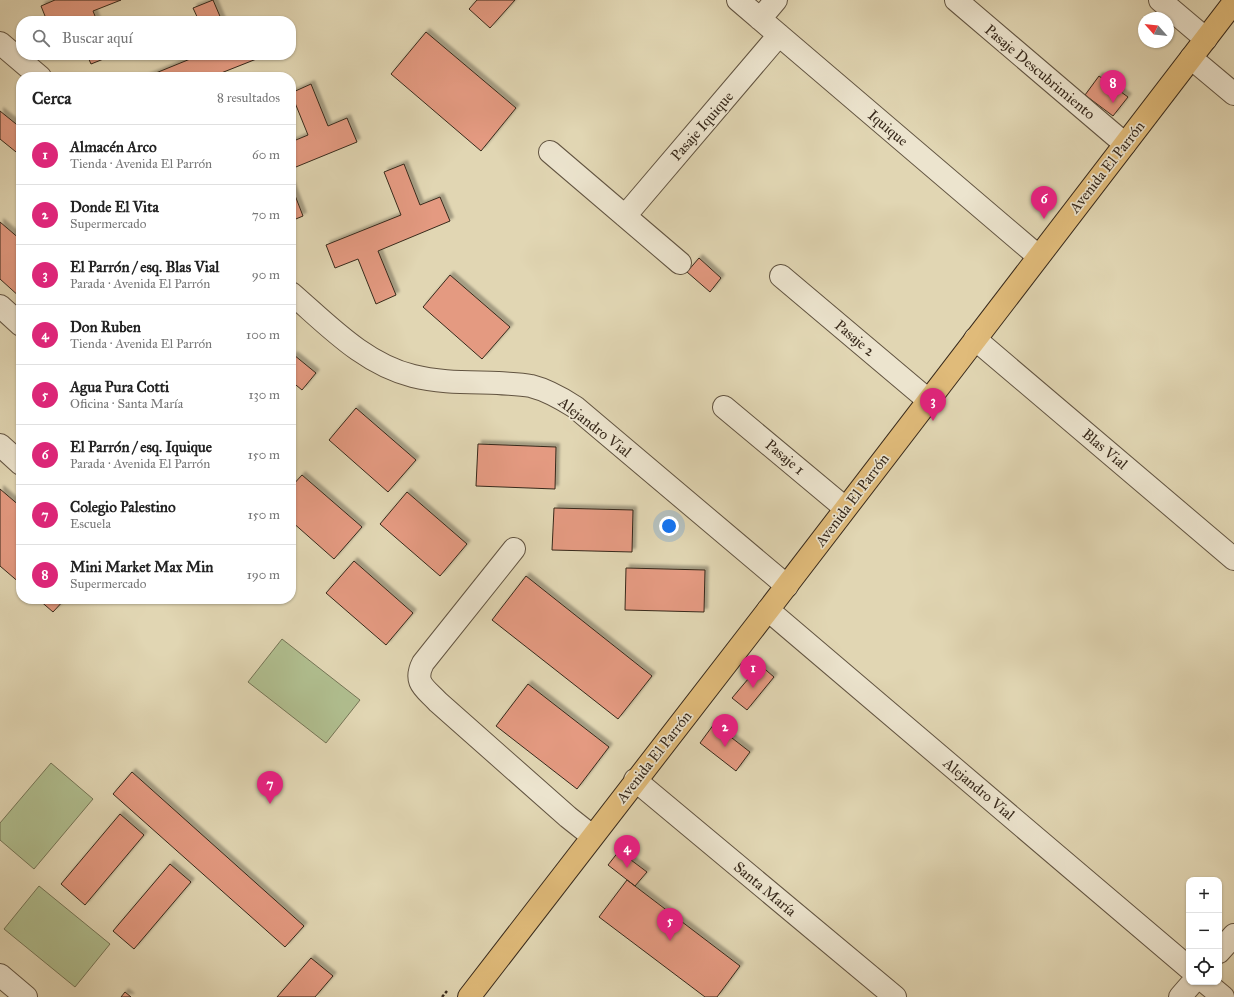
<!DOCTYPE html>
<html lang="es">
<meta charset="utf-8">
<style>
body{margin:0;font-family:"IM FELL Great Primer",serif;background:#f6f6f6;color:#222}
.controls{position:absolute;right:12px;bottom:12px;display:grid;overflow:hidden;border-radius:8px;box-shadow:0 1px 3px #0004}
.controls button{width:36px;height:36px;display:grid;place-items:center;padding:0;border:0;border-bottom:1px solid #e0e0e0;background:#fff;color:#222;font:20px sans-serif}
.compass{position:absolute;left:1138px;top:12px;width:36px;height:36px;border-radius:50%;background:#fff;box-shadow:0 1px 3px #0004;rotate:297deg}
.you{position:absolute;left:669px;top:526px;width:14px;height:14px;margin:-10px;border:3px solid #fff;border-radius:50%;background:#1a73e8;box-shadow:0 0 0 6px #1a73e833}
.badge{display:grid;place-items:center;width:26px;height:26px;border-radius:50%;background:#db2777;color:#fff;font-size:13px;font-weight:700}
.pin{position:absolute;translate:-50% -33px;filter:drop-shadow(0 1px 2px #0008)}
.pin::after{content:'';position:absolute;top:21px;width:14px;height:12px;background:inherit;clip-path:polygon(0 0,100% 0,50% 100%)}
.list{margin:0;padding:0;list-style:none}
h2{display:flex;justify-content:space-between;align-items:center;height:52px;margin:0;padding:0 16px;font-size:17px}
h2 small{font-size:13px;font-weight:400;color:#767676}
.list li{display:grid;grid-template-columns:26px 1fr auto;gap:12px;align-items:center;box-sizing:border-box;height:60px;padding:0 16px;border-top:1px solid #e0e0e0}
.list b{display:block;font-size:15px;white-space:nowrap}
.list p{margin:0;font-size:13px;white-space:nowrap;color:#767676}
.list em{font-size:13px;font-style:normal;color:#767676}
.icon{flex:none;width:22px;height:22px;fill:none;stroke:currentColor;stroke-width:2;stroke-linecap:round;stroke-linejoin:round}
.map{position:relative;flex:none;width:1234px;height:997px;overflow:hidden}
.search{position:absolute;background:#fff;box-shadow:0 1px 3px #0004;left:16px;top:16px;width:280px;height:44px;display:flex;align-items:center;gap:10px;box-sizing:border-box;padding:0 14px;border-radius:16px;color:#767676;font-size:15px}
.panel{position:absolute;background:#fff;box-shadow:0 1px 3px #0004;left:16px;top:72px;width:280px;height:532px;border-radius:16px}
.map>svg:first-child{display:block}
</style>
<div class="map">
<svg width="1234" height="997" viewBox="0 0 1234 997">
<defs>
<filter id="shadow"><feDropShadow dx="3.5" dy="-3.5" stdDeviation="1" flood-color="#0004"/></filter>
</defs>
<rect width="100%" height="100%" fill="#e1d6b3"/>
<filter id="stains"><feTurbulence type="fractalNoise" baseFrequency=".005" numOctaves="4"/><feColorMatrix values="0 0 0 0 .2 0 0 0 0 .09 0 0 0 0 .02 0 0 0 .5 -.17"/></filter>
<radialGradient id="worn" r=".72"><stop offset=".6" stop-color="#630" stop-opacity="0"/><stop offset="1" stop-color="#630" stop-opacity=".3"/></radialGradient>
<!-- green -->
<path fill="#b0be8f" stroke="#747455" d="M 282,639 L 360,700 L 326,743 L 248,682 Z
M 51,763 L 93,799 L 34,869 L 0,840 L 0,823 Z
M 39,886 L 110,944 L 75,987 L 4,929 Z"/>
<!-- building -->
<path fill="#e49a81" stroke="#37291b" filter="url(#shadow)" d="M 55,0 L 121,0 L 93,11 L 97,21 L 74,21 L 73,20 L 70,21 L 47,21 L 41,6 Z
M 213,0 L 222,21 L 199,21 L 193,8 Z
M 477,0 L 515,0 L 490,28 L 469,9 Z
M 426,32 L 516,108 L 481,151 L 391,74 Z
M 87,55 L 111,55 L 111,56 L 91,64 Z
M 200,55 L 258,55 L 259,58 L 211,77 L 146,77 Z
M 1099,76 L 1128,97 L 1113,116 L 1085,95 Z
M 311,84 L 328,126 L 347,118 L 357,142 L 291,169 L 291,142 L 308,135 L 291,93 Z
M 0,111 L 21,128 L 21,156 L 0,139 Z
M 404,164 L 420,205 L 440,197 L 450,221 L 378,251 L 396,295 L 376,304 L 358,259 L 335,268 L 326,245 L 401,215 L 384,172 Z
M 291,185 L 303,216 L 291,221 Z
M 0,222 L 21,240 L 21,298 L 0,279 Z
M 699,258 L 721,278 L 710,292 L 687,272 Z
M 450,275 L 510,327 L 482,359 L 423,307 Z
M 294,355 L 316,373 L 302,390 L 291,381 L 291,359 Z
M 356,408 L 416,460 L 388,492 L 329,440 Z
M 478,444 L 556,447 L 555,489 L 476,486 Z
M 302,475 L 362,527 L 334,559 L 291,521 L 291,487 Z
M 0,489 L 21,507 L 21,584 L 0,566 Z
M 407,492 L 467,544 L 440,576 L 380,524 Z
M 554,508 L 633,510 L 632,552 L 552,550 Z
M 354,561 L 413,613 L 386,645 L 326,593 Z
M 626,568 L 705,570 L 704,612 L 625,610 Z
M 526,576 L 652,676 L 618,719 L 492,620 Z
M 38,599 L 65,599 L 53,612 Z
M 760,665 L 774,677 L 747,710 L 732,698 Z
M 528,684 L 609,747 L 577,789 L 496,726 Z
M 714,724 L 750,752 L 736,771 L 700,743 Z
M 132,772 L 304,926 L 285,947 L 113,794 Z
M 120,814 L 144,835 L 85,905 L 61,884 Z
M 619,851 L 647,872 L 635,886 L 608,865 Z
M 170,864 L 191,882 L 134,949 L 113,931 Z
M 627,880 L 740,966 L 717,997 L 705,997 L 599,917 Z
M 311,958 L 333,976 L 315,997 L 277,997 Z
M 125,992 L 131,997 L 121,997 Z"/>
<g fill="none" stroke-linecap="round" stroke-linejoin="round">
<defs>
<path id="minor" d="M 738,0 L 1038,256
M 956,0 L 1125,144
M 1160,0 L 1206,39
M 760,19 L 776,0
M 0,43 L 40,77
M 1191,58 L 1234,94
M 550,152 L 680,263
M 625,216 L 779,35
M 781,276 L 928,400
M 291,293 C 328,325 364,364 413,376 C 440,383 470,382 498,383 C 509,384 520,384 531,386 C 547,390 561,398 575,407 L 787,586
M 0,306 L 21,325
M 975,339 L 1234,559
M 724,407 L 845,508
M 0,445 L 21,464
M 514,549 L 423,663 C 413,683 425,688 438,702 L 568,817 L 592,836
M 768,610 L 1189,968
M 635,780 L 895,997
M 1219,952 L 1234,935
M 0,975 L 26,997
M 1205,982 L 1223,997
M 1180,997 L 1193,982"/>
<path id="major" d="M 469,997 L 768,610 L 1234,2"/>
</defs>
<!-- minor casing -->
<use href="#minor" stroke="#625441" stroke-width="24"/>
<!-- major casing -->
<use href="#major" stroke="#37291b" stroke-width="24"/>
<!-- path -->
<path stroke="#37291b" stroke-width="2.5" stroke-dasharray="3 2" stroke-linecap="butt" d="M 442,997 L 447,991"/>
<!-- minor -->
<use href="#minor" stroke="#ece4ce" stroke-width="22"/>
<!-- major -->
<use href="#major" stroke="#e0bb7a" stroke-width="22"/>
</g>
<g text-anchor="middle" dominant-baseline="central" stroke-width="3.5" stroke-linejoin="round" paint-order="stroke">
<!-- street labels -->
<g font-size="15" fill="#37291b" stroke="#ece4ce">
<text transform="translate(1040 72) rotate(40)">Pasaje Descubrimiento</text>
<text transform="translate(702 126) rotate(-49)">Pasaje Iquique</text>
<text transform="translate(888 128) rotate(40)">Iquique</text>
<text transform="translate(1107 167) rotate(-52)">Avenida El Parrón</text>
<text transform="translate(855 338) rotate(40)">Pasaje 2</text>
<text transform="translate(595 427) rotate(38)">Alejandro Vial</text>
<text transform="translate(1105 449) rotate(40)">Blas Vial</text>
<text transform="translate(785 457) rotate(40)">Pasaje 1</text>
<text transform="translate(852 500) rotate(-53)">Avenida El Parrón</text>
<text transform="translate(654 757) rotate(-52)">Avenida El Parrón</text>
<text transform="translate(979 789) rotate(40)">Alejandro Vial</text>
<text transform="translate(765 889) rotate(40)">Santa María</text>
</g>
</g>
<rect width="100%" height="100%" filter="url(#stains)"/>
<rect width="100%" height="100%" fill="url(#worn)"/>
</svg>
<div class="controls">
<button>+</button>
<button>−</button>
<button><svg class="icon" aria-label="locate" viewBox="0 0 24 24"><circle cx="12" cy="12" r="6"/><path d="M12 2v4M12 18v4M2 12h4M18 12h4"/></svg></button>
</div>
<svg class="compass" viewBox="-18 -18 36 36"><path d="M0-13l5 13h-10z" fill="#e53935"/><path d="M0 13l5-13h-10z" fill="#767676"/></svg>
<div class="you"></div>
<div class="pin badge" style="left:753px;top:688px">1</div>
<div class="pin badge" style="left:725px;top:747px">2</div>
<div class="pin badge" style="left:933px;top:421px">3</div>
<div class="pin badge" style="left:627px;top:868px">4</div>
<div class="pin badge" style="left:670px;top:941px">5</div>
<div class="pin badge" style="left:1044px;top:219px">6</div>
<div class="pin badge" style="left:270px;top:804px">7</div>
<div class="pin badge" style="left:1113px;top:103px">8</div>
<div class="search"><svg class="icon" aria-label="search" viewBox="0 0 24 24"><circle cx="10" cy="10" r="6"/><path d="M15 15l6 6"/></svg>Buscar aquí</div>
<section class="panel">
<h2>Cerca<small>8 resultados</small></h2>
<ul class="list">
<li><span class="badge">1</span><div><b>Almacén Arco</b><p>Tienda · Avenida El Parrón</p></div><em>60 m</em></li>
<li><span class="badge">2</span><div><b>Donde El Vita</b><p>Supermercado</p></div><em>70 m</em></li>
<li><span class="badge">3</span><div><b>El Parrón / esq. Blas Vial</b><p>Parada · Avenida El Parrón</p></div><em>90 m</em></li>
<li><span class="badge">4</span><div><b>Don Ruben</b><p>Tienda · Avenida El Parrón</p></div><em>100 m</em></li>
<li><span class="badge">5</span><div><b>Agua Pura Cotti</b><p>Oficina · Santa María</p></div><em>130 m</em></li>
<li><span class="badge">6</span><div><b>El Parrón / esq. Iquique</b><p>Parada · Avenida El Parrón</p></div><em>150 m</em></li>
<li><span class="badge">7</span><div><b>Colegio Palestino</b><p>Escuela</p></div><em>150 m</em></li>
<li><span class="badge">8</span><div><b>Mini Market Max Min</b><p>Supermercado</p></div><em>190 m</em></li>
</ul>
</section>
</div>
